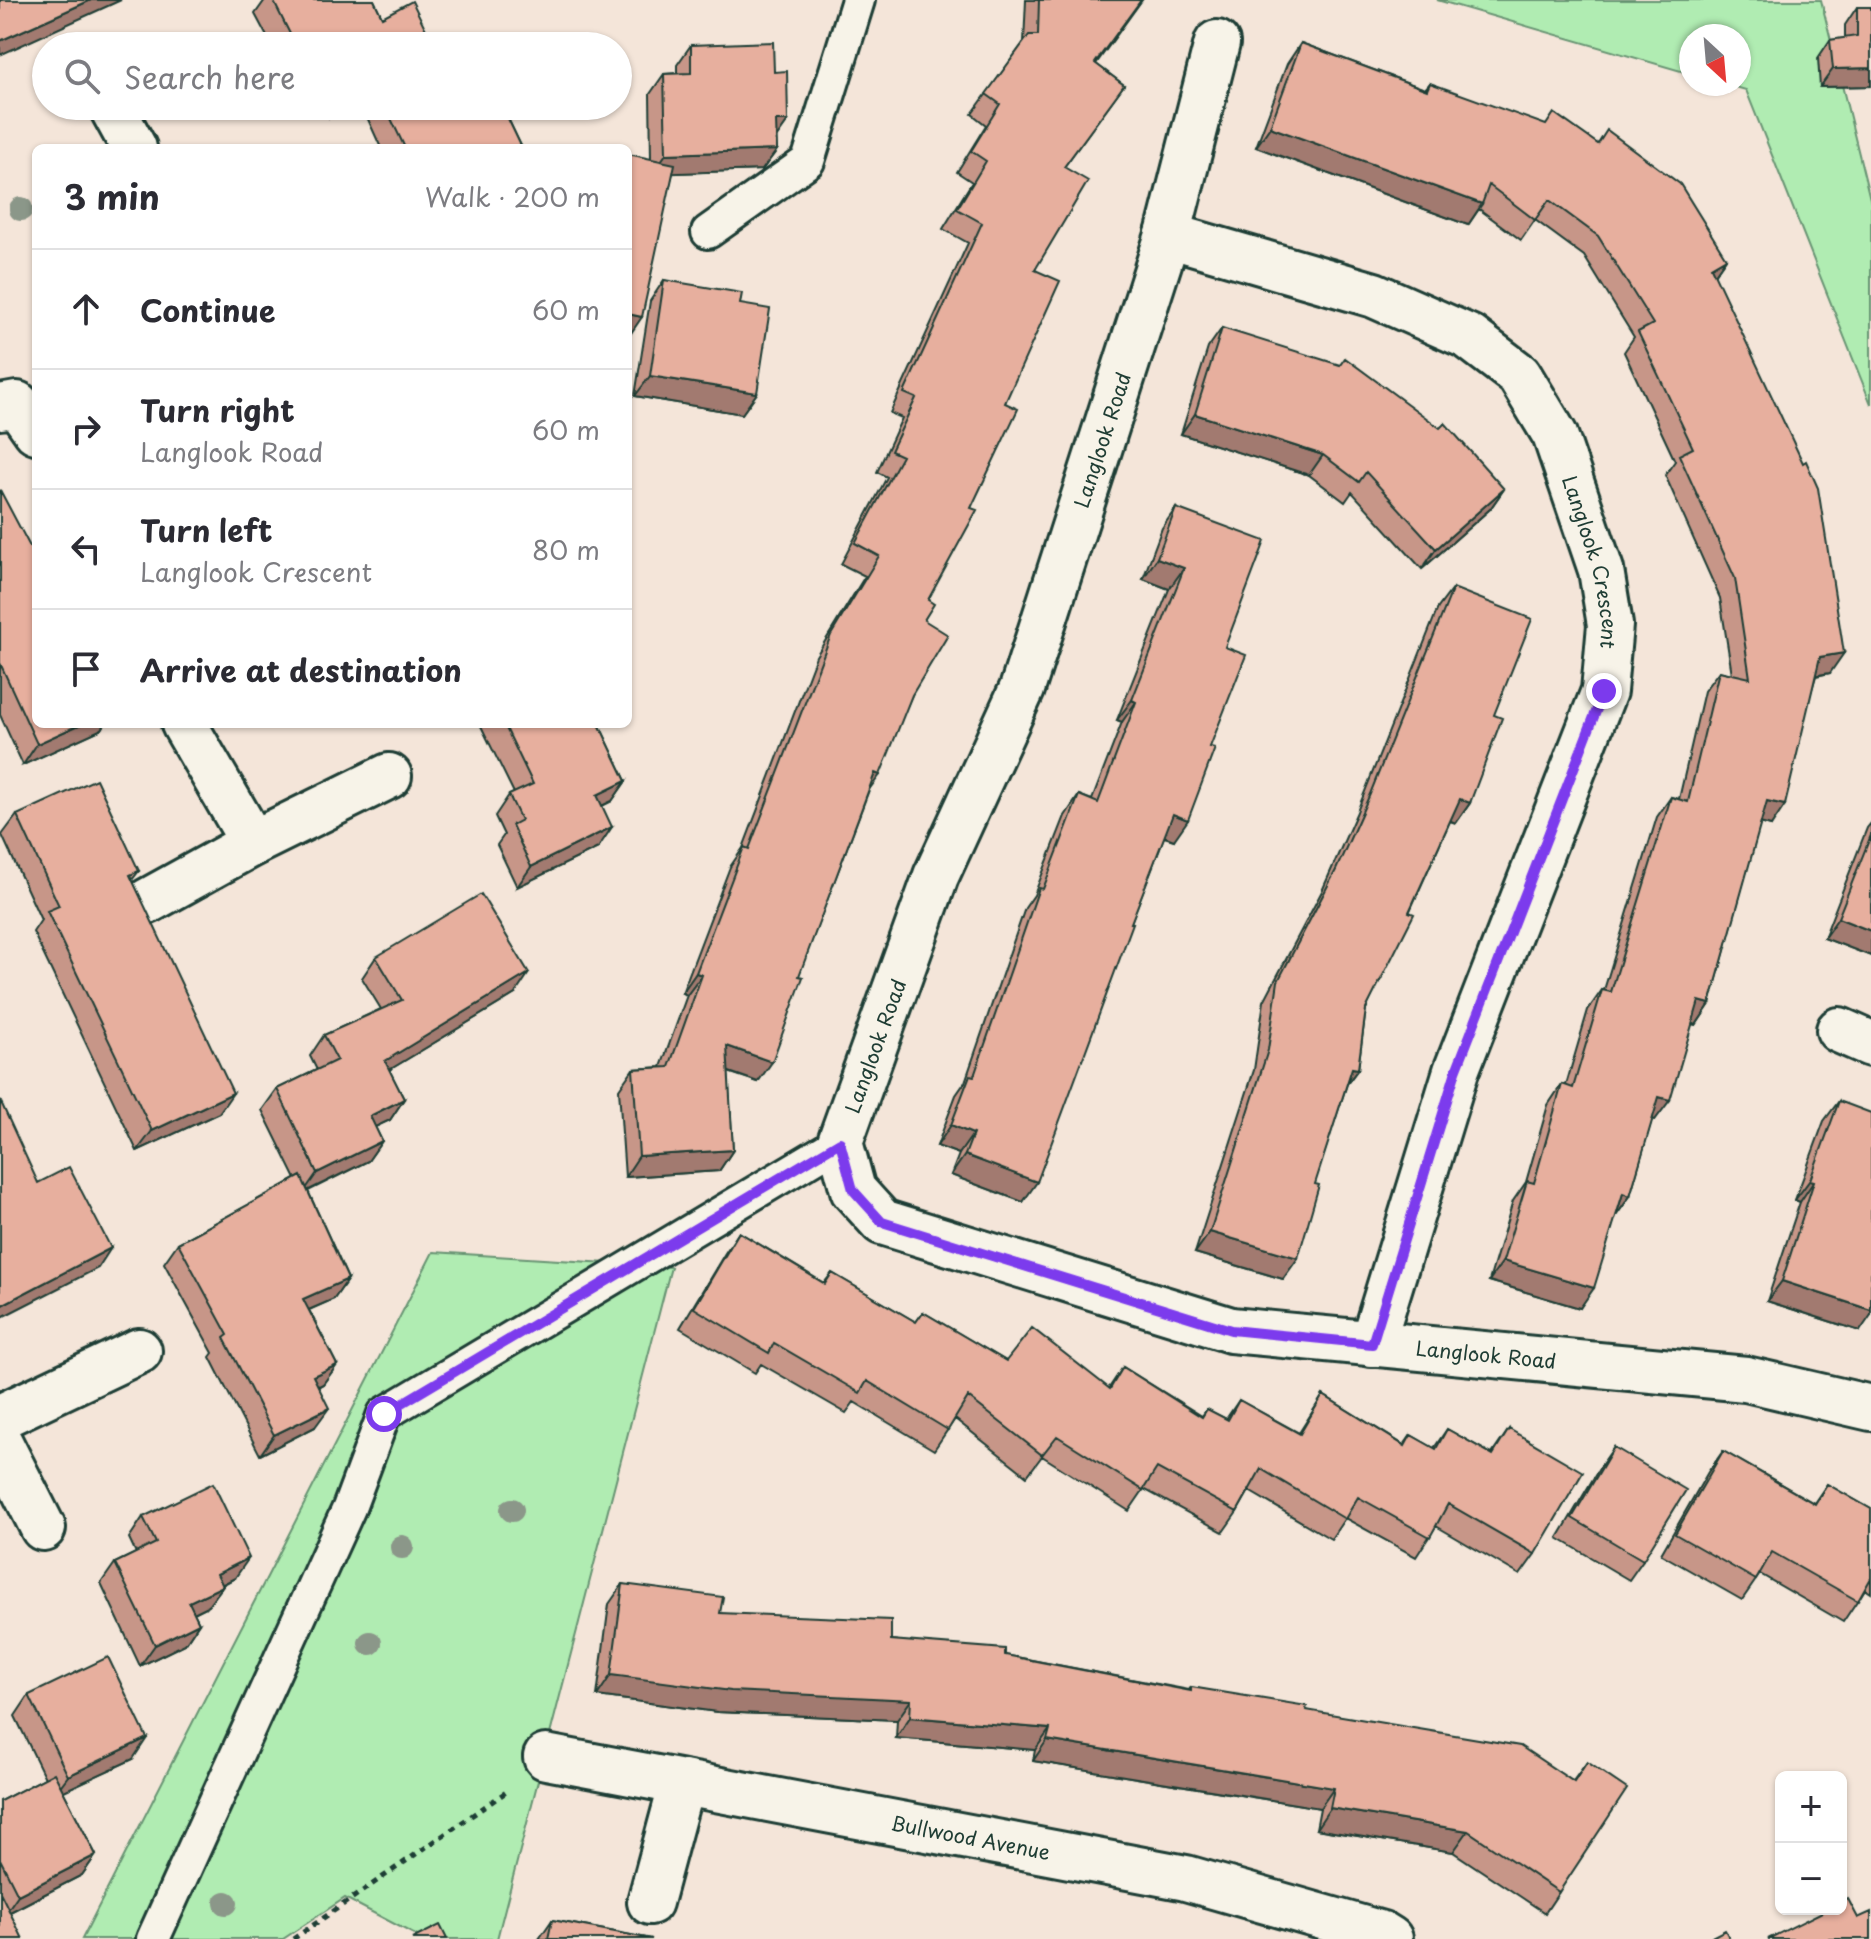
<!DOCTYPE html>
<meta charset="utf-8">
<style>
body{margin:0;font-family:"Playpen Sans",sans-serif;background:#f2f2f3;color:#2b2b33}
.controls{position:absolute;right:24px;bottom:24px;display:grid;overflow:hidden;border-radius:12px;box-shadow:0 2px 6px #0004}
.controls button{width:72px;height:72px;display:grid;place-items:center;padding:0;border:0;border-bottom:2px solid #e1e1e2;background:#fff;color:#2b2b33;font:40px sans-serif}
.compass{position:absolute;left:1679px;top:24px;width:72px;height:72px;border-radius:50%;background:#fff;box-shadow:0 2px 6px #0004;rotate:154deg}
.stop{position:absolute;width:24px;height:24px;margin:-18px;border:6px solid #7c3aed;border-radius:50%;background:#fff}
.stop.end{background:#7c3aed;border-color:#fff;box-shadow:0 2px 8px #0008}
.list{margin:0;padding:0;list-style:none}
h2{display:flex;justify-content:space-between;align-items:center;height:104px;margin:0;padding:0 32px;font-size:34px}
h2 small{font-size:26px;font-weight:400;color:#7c7c81}
.list li{display:grid;grid-template-columns:52px 1fr auto;gap:24px;align-items:center;box-sizing:border-box;height:120px;padding:0 32px;border-top:2px solid #e1e1e2}
.list b{display:block;font-size:30px;white-space:nowrap}
.list p{margin:0;font-size:26px;white-space:nowrap;color:#7c7c81}
.list em{font-size:26px;font-style:normal;color:#7c7c81}
.icon{flex:none;width:44px;height:44px;fill:none;stroke:currentColor;stroke-width:2;stroke-linecap:round;stroke-linejoin:round}
.map{position:relative;flex:none;width:1871px;height:1939px;overflow:hidden}
.search{position:absolute;background:#fff;box-shadow:0 2px 6px #0004;left:32px;top:32px;width:600px;height:88px;display:flex;align-items:center;gap:20px;box-sizing:border-box;padding:0 28px;border-radius:44px;color:#7c7c81;font-size:30px}
.panel{position:absolute;background:#fff;box-shadow:0 2px 6px #0004;left:32px;top:144px;width:600px;height:584px;border-radius:12px}
.map>svg:first-child{display:block}
</style>
<div class="map">
<svg width="1871" height="1939" viewBox="0 0 1871 1939">
<rect width="100%" height="100%" fill="#f4e5d9"/>
<filter id="ink" filterUnits="userSpaceOnUse"><feTurbulence type="fractalNoise" baseFrequency=".0125" numOctaves="2"/><feDisplacementMap in="SourceGraphic" scale="16" xChannelSelector="R" yChannelSelector="G"/><feConvolveMatrix kernelMatrix="1 2 1 2 8 2 1 2 1" color-interpolation-filters="sRGB"/></filter>
<g filter="url(#ink)">
<!-- green -->
<path fill="#b0ecb2" stroke="#689473" stroke-width="2" d="M 1437,0 L 1821,0 L 1871,203 L 1871,404 L 1746,90 L 1725,84 L 1739,84 L 1739,36 L 1691,36 L 1691,74 Z
M 433,1252 L 671,1267 L 497,1939 L 423,1939 L 345,1898 L 283,1939 L 82,1939 Z"/>
<g fill="none" stroke-linecap="round" stroke-linejoin="round">
<defs>
<path id="service" d="M 708,232 L 808,161 L 858,0
M 153,1939 L 349,1508 L 384,1414 L 840,1142"/>
<g id="minor">
<path id="s1" d="M 1217,43 L 1168,235 L 1022,689 L 936,876 L 840,1142 L 853,1190 L 882,1222 L 1231,1330 L 1746,1379 L 1871,1408"/>
<path d="M 111,106 L 134,148"/>
<path id="s2" d="M 1168,235 L 1374,295 L 1469,337 L 1519,375 L 1555,435 L 1601,570 L 1610,625 L 1604,691 L 1456,1071 L 1372,1344"/>
<path d="M 0,407 L 17,404 L 36,431"/>
<path d="M 184,724 L 253,843"/>
<path d="M 148,901 L 253,843 L 389,776"/>
<path d="M 1839,1030 L 1871,1044"/>
<path d="M 0,1417 L 139,1351"/>
<path d="M 0,1443 L 43,1528"/>
<path id="s3" d="M 546,1757 L 1186,1878 L 1382,1934 L 1390,1939"/>
<path d="M 650,1902 L 682,1783"/>
</g>
</defs>
<!-- service casing -->
<use href="#service" stroke="#1f3d34" stroke-width="38"/>
<!-- minor casing -->
<use href="#minor" stroke="#1f3d34" stroke-width="50"/>
<!-- path -->
<path stroke="#1f3d34" stroke-width="5" stroke-dasharray="6 6" stroke-linecap="butt" d="M 293,1939 L 506,1792"/>
<!-- service -->
<use href="#service" stroke="#f7f3e8" stroke-width="32"/>
<!-- minor -->
<use href="#minor" stroke="#f7f3e8" stroke-width="44"/>
</g>
<!-- trees -->
<g fill="#8b9789">
<circle cx="21" cy="209" r="12"/>
<circle cx="512" cy="1510" r="12"/>
<circle cx="402" cy="1547" r="12"/>
<circle cx="370" cy="1643" r="12"/>
<circle cx="226" cy="1903" r="12"/>
</g>
<!-- wall -->
<path fill="#c79688" stroke="#1f3d34" stroke-width="2" d="M 265,0 L 374,0 L 382,17 L 434,46 L 272,46 L 255,14 Z
M 1026,0 L 1142,0 L 1096,64 L 1124,85 L 1064,167 L 1035,270 L 1005,403 L 928,600 L 912,695 L 869,790 L 758,1082 L 728,1072 L 733,1150 L 719,1171 L 625,1177 L 619,1089 L 633,1069 L 661,1067 L 687,995 L 682,993 L 730,867 L 743,848 L 816,656 L 865,576 L 841,564 L 887,477 L 877,472 L 902,418 L 890,413 L 968,243 L 943,229 L 972,182 L 957,172 L 986,125 L 972,114 L 1024,42 Z
M 1857,7 L 1871,7 L 1871,86 L 1820,87 L 1818,58 L 1830,40 L 1845,38 L 1845,25 Z
M 1301,43 L 1425,89 L 1430,83 L 1726,258 L 1714,275 L 1830,673 L 1816,676 L 1771,826 L 1760,823 L 1710,1004 L 1696,1025 L 1692,1024 L 1655,1120 L 1652,1119 L 1630,1196 L 1616,1216 L 1580,1308 L 1489,1281 L 1513,1201 L 1526,1182 L 1548,1105 L 1562,1084 L 1566,1085 L 1588,1010 L 1602,990 L 1604,990 L 1657,817 L 1671,797 L 1679,799 L 1704,691 L 1719,671 L 1732,674 L 1720,598 L 1665,475 L 1675,461 L 1624,352 L 1634,337 L 1584,256 L 1535,220 L 1521,240 L 1479,209 L 1468,225 L 1256,147 L 1287,64 Z
M 691,45 L 774,72 L 788,121 L 776,137 L 777,150 L 762,170 L 673,173 L 629,336 L 651,159 L 650,94 L 664,74 L 677,73 L 677,65 Z
M 325,106 L 352,106 L 331,117 Z
M 362,106 L 502,106 L 522,148 L 381,148 Z
M 664,280 L 740,304 L 757,393 L 742,414 L 635,396 L 650,301 Z
M 1222,328 L 1504,489 L 1490,509 L 1422,569 L 1352,492 L 1345,502 L 1309,475 L 1181,434 L 1208,348 Z
M 0,490 L 36,724 L 105,724 L 102,729 L 23,765 L 0,715 Z
M 1176,508 L 1225,647 L 1174,840 L 1164,837 L 1023,1202 L 951,1175 L 959,1154 L 937,1146 L 956,1095 L 965,1082 L 1025,908 L 1034,895 L 1065,816 L 1079,795 L 1092,800 L 1122,722 L 1117,720 L 1169,589 L 1143,579 L 1162,528 Z
M 1453,588 L 1494,715 L 1470,803 L 1456,823 L 1450,821 L 1366,1009 L 1358,1069 L 1347,1084 L 1283,1279 L 1195,1253 L 1254,1070 L 1264,1001 L 1322,891 L 1356,814 L 1438,608 Z
M 480,724 L 599,724 L 626,781 L 612,801 L 602,806 L 598,848 L 517,887 L 497,845 L 504,835 L 495,816 L 509,795 L 514,793 Z
M 17,815 L 139,871 L 132,880 L 219,1113 L 137,1151 L 33,932 L 41,920 L 2,835 Z
M 1871,823 L 1871,956 L 1824,938 L 1867,828 Z
M 376,957 L 515,994 L 389,1070 L 404,1099 L 390,1120 L 375,1127 L 382,1141 L 368,1161 L 308,1191 L 348,1279 L 334,1299 L 309,1310 L 337,1365 L 323,1384 L 318,1387 L 315,1427 L 260,1455 L 210,1357 L 213,1353 L 164,1263 L 178,1243 L 296,1179 L 262,1110 L 277,1089 L 317,1070 L 310,1056 L 324,1035 L 381,1009 L 362,978 Z
M 1839,1101 L 1860,1331 L 1767,1301 L 1800,1202 L 1795,1200 L 1824,1121 Z
M 739,1232 L 824,1283 L 832,1273 L 916,1322 L 923,1312 L 1006,1361 L 1109,1388 L 1123,1367 L 1202,1416 L 1207,1409 L 1226,1419 L 1239,1400 L 1299,1433 L 1323,1395 L 1404,1445 L 1411,1435 L 1434,1448 L 1447,1429 L 1492,1454 L 1509,1429 L 1535,1554 L 1520,1575 L 1436,1526 L 1416,1557 L 1345,1518 L 1331,1539 L 1249,1491 L 1237,1512 L 1223,1532 L 1144,1489 L 1129,1511 L 1042,1456 L 1027,1476 L 955,1419 L 934,1450 L 854,1402 L 846,1413 L 761,1364 L 755,1373 L 680,1328 L 725,1253 Z
M 1614,1447 L 1643,1560 L 1629,1580 L 1558,1538 L 1600,1467 Z
M 1723,1451 L 1814,1503 L 1827,1484 L 1871,1509 L 1871,1593 L 1865,1589 L 1843,1622 L 1760,1574 L 1742,1600 L 1661,1554 L 1708,1472 Z
M 143,1517 L 235,1578 L 222,1585 L 223,1586 L 208,1606 L 194,1613 L 199,1623 L 185,1644 L 140,1666 L 101,1583 L 115,1563 L 136,1553 L 129,1538 Z
M 623,1584 L 720,1613 L 891,1640 L 1005,1655 L 1189,1690 L 1191,1687 L 1306,1710 L 1573,1781 L 1587,1762 L 1559,1892 L 1545,1913 L 1453,1852 L 1316,1829 L 1320,1808 L 1033,1761 L 1035,1750 L 896,1738 L 897,1720 L 717,1712 L 597,1696 L 609,1604 Z
M 29,1695 L 133,1759 L 63,1791 L 96,1855 L 82,1875 L 10,1912 L 0,1939 L 0,1801 L 45,1778 L 15,1716 Z
M 552,1920 L 652,1939 L 539,1939 Z"/>
<!-- shaded-wall -->
<path fill="#a27a6f" stroke="#1f3d34" stroke-width="2" d="M 91,0 L 121,0 L 0,55 L 0,41 Z
M 1871,68 L 1871,86 L 1820,87 L 1833,69 Z
M 338,106 L 352,106 L 331,117 Z
M 776,121 L 788,121 L 774,141 Z
M 1270,127 L 1482,204 L 1468,225 L 1256,147 Z
M 777,150 L 762,170 L 652,174 L 666,154 Z
M 1726,258 L 1712,278 L 1711,267 Z
M 628,314 L 642,317 L 629,336 L 628,336 Z
M 650,376 L 757,393 L 742,414 L 635,396 Z
M 1195,414 L 1323,455 L 1309,475 L 1181,434 Z
M 1504,489 L 1490,509 L 1422,569 L 1436,549 Z
M 1157,558 L 1184,568 L 1169,589 L 1143,579 Z
M 1844,653 L 1830,673 L 1806,677 L 1820,657 Z
M 1132,700 L 1136,702 L 1122,722 L 1117,720 Z
M 81,724 L 105,724 L 102,729 L 23,765 L 37,744 Z
M 875,773 L 880,775 L 865,795 Z
M 626,781 L 612,801 L 582,815 L 597,795 Z
M 1460,799 L 1470,803 L 1456,823 L 1446,819 Z
M 1767,801 L 1785,805 L 1771,826 L 1752,821 Z
M 1173,814 L 1188,820 L 1174,840 L 1158,834 Z
M 612,827 L 598,848 L 517,887 L 531,867 Z
M 1838,918 L 1871,931 L 1871,956 L 1824,938 Z
M 529,973 L 515,994 L 371,1081 L 385,1061 Z
M 696,973 L 702,975 L 687,995 L 682,993 Z
M 1699,1001 L 1710,1004 L 1696,1025 L 1684,1021 Z
M 727,1046 L 772,1062 L 758,1082 L 712,1066 Z
M 1352,1068 L 1358,1069 L 1343,1089 Z
M 233,1093 L 219,1113 L 137,1151 L 152,1131 Z
M 1659,1097 L 1670,1100 L 1655,1120 L 1645,1117 Z
M 404,1099 L 390,1120 L 356,1136 L 370,1116 Z
M 951,1125 L 973,1134 L 959,1154 L 937,1146 Z
M 382,1141 L 368,1161 L 303,1193 L 317,1173 Z
M 733,1150 L 719,1171 L 625,1177 L 639,1156 Z
M 965,1155 L 1037,1182 L 1023,1202 L 951,1175 Z
M 1810,1180 L 1814,1181 L 1800,1202 L 1795,1200 Z
M 1623,1193 L 1630,1196 L 1616,1216 Z
M 1210,1232 L 1298,1258 L 1283,1279 L 1195,1253 Z
M 111,1248 L 98,1268 L 0,1318 L 0,1306 Z
M 1503,1261 L 1594,1288 L 1580,1308 L 1489,1281 Z
M 348,1279 L 334,1299 L 290,1318 L 303,1299 Z
M 1782,1281 L 1871,1310 L 1871,1315 L 1860,1331 L 1767,1301 Z
M 337,1365 L 323,1384 L 299,1396 L 313,1376 Z
M 329,1408 L 315,1427 L 260,1455 L 274,1435 Z
M 249,1558 L 235,1578 L 203,1594 L 217,1574 Z
M 223,1586 L 208,1606 L 175,1622 L 189,1602 Z
M 199,1623 L 185,1644 L 140,1666 L 155,1645 Z
M 611,1675 L 911,1700 L 897,1720 L 717,1712 L 597,1696 Z
M 910,1717 L 1050,1729 L 1035,1750 L 896,1738 Z
M 147,1738 L 133,1759 L 53,1796 L 68,1776 Z
M 1047,1740 L 1334,1788 L 1320,1808 L 1033,1761 Z
M 1330,1808 L 1468,1831 L 1453,1852 L 1316,1829 Z
M 96,1855 L 82,1875 L 4,1915 L 18,1895 Z"/>
<!-- building -->
<path fill="#e7af9e" stroke="#1f3d34" stroke-width="2" d="M 0,0 L 91,0 L 0,41 Z
M 273,0 L 374,0 L 382,17 L 412,1 L 434,46 L 296,46 Z
M 1039,0 L 1141,0 L 1095,63 L 1124,85 L 1064,167 L 1088,181 L 1035,270 L 1060,281 L 1005,403 L 1018,409 L 971,508 L 977,510 L 928,600 L 934,604 L 924,620 L 948,635 L 912,695 L 880,775 L 875,773 L 799,976 L 803,977 L 772,1062 L 727,1046 L 733,1150 L 639,1156 L 633,1069 L 669,1067 L 702,975 L 696,973 L 744,847 L 749,849 L 831,635 L 879,556 L 855,543 L 902,456 L 891,451 L 916,398 L 904,393 L 982,223 L 957,209 L 986,161 L 971,151 L 1000,104 L 986,94 L 1029,35 L 1038,35 Z
M 1857,7 L 1871,7 L 1871,68 L 1833,69 L 1830,40 L 1857,36 Z
M 773,42 L 774,72 L 787,71 L 788,121 L 776,121 L 777,150 L 666,154 L 664,74 L 691,73 L 691,45 Z
M 1301,43 L 1427,90 L 1430,83 L 1546,125 L 1554,113 L 1598,144 L 1607,130 L 1680,184 L 1726,258 L 1711,267 L 1803,463 L 1806,461 L 1818,488 L 1844,653 L 1820,657 L 1785,805 L 1767,801 L 1710,1004 L 1699,1001 L 1670,1100 L 1659,1097 L 1630,1196 L 1623,1193 L 1594,1288 L 1503,1261 L 1527,1181 L 1534,1183 L 1562,1084 L 1573,1088 L 1602,990 L 1611,992 L 1671,797 L 1688,802 L 1719,671 L 1750,678 L 1735,578 L 1679,455 L 1693,448 L 1638,332 L 1653,324 L 1598,236 L 1549,200 L 1535,220 L 1489,185 L 1482,204 L 1270,127 Z
M 385,106 L 502,106 L 522,148 L 405,148 Z
M 628,154 L 675,164 L 642,317 L 628,314 Z
M 664,280 L 742,293 L 740,304 L 770,309 L 757,393 L 650,376 Z
M 1222,328 L 1340,365 L 1345,358 L 1440,428 L 1445,423 L 1504,489 L 1436,549 L 1366,472 L 1359,482 L 1323,455 L 1195,414 Z
M 0,490 L 36,558 L 36,724 L 81,724 L 37,744 L 0,663 Z
M 1176,508 L 1265,541 L 1225,647 L 1246,655 L 1210,747 L 1215,748 L 1188,820 L 1173,814 L 1131,923 L 1133,923 L 1037,1182 L 965,1155 L 973,1134 L 951,1125 L 970,1075 L 974,1076 L 1039,888 L 1043,889 L 1079,795 L 1098,803 L 1136,702 L 1132,700 L 1184,568 L 1157,558 Z
M 1453,588 L 1532,619 L 1494,715 L 1502,718 L 1470,803 L 1460,799 L 1409,912 L 1414,914 L 1366,1009 L 1358,1069 L 1352,1068 L 1315,1184 L 1319,1185 L 1298,1258 L 1210,1232 L 1268,1050 L 1278,981 L 1336,870 L 1370,794 Z
M 504,724 L 599,724 L 626,781 L 597,795 L 612,827 L 531,867 L 512,825 L 521,820 L 509,795 L 533,784 Z
M 96,779 L 139,871 L 130,875 L 233,1093 L 152,1131 L 47,911 L 59,906 L 17,815 Z
M 1871,835 L 1871,931 L 1838,918 Z
M 481,894 L 529,973 L 385,1061 L 404,1099 L 370,1116 L 382,1141 L 317,1173 L 277,1089 L 337,1060 L 324,1035 L 402,1000 L 376,957 Z
M 0,1100 L 38,1183 L 69,1167 L 111,1248 L 0,1306 Z
M 1839,1101 L 1871,1113 L 1871,1310 L 1782,1281 L 1814,1181 L 1810,1180 Z
M 301,1176 L 348,1279 L 303,1299 L 337,1365 L 313,1376 L 329,1408 L 274,1435 L 224,1338 L 228,1335 L 178,1243 Z
M 739,1232 L 825,1284 L 832,1273 L 916,1322 L 923,1312 L 1006,1361 L 1032,1328 L 1110,1389 L 1123,1367 L 1202,1417 L 1207,1409 L 1228,1420 L 1239,1400 L 1300,1434 L 1323,1395 L 1405,1446 L 1411,1435 L 1436,1449 L 1447,1429 L 1493,1455 L 1509,1429 L 1583,1472 L 1535,1554 L 1448,1504 L 1430,1537 L 1358,1497 L 1345,1519 L 1261,1469 L 1237,1512 L 1157,1468 L 1143,1490 L 1057,1436 L 1042,1455 L 968,1397 L 948,1430 L 867,1381 L 860,1393 L 774,1343 L 769,1353 L 694,1308 Z
M 1614,1447 L 1686,1490 L 1643,1560 L 1572,1518 Z
M 1723,1451 L 1815,1504 L 1827,1484 L 1871,1509 L 1871,1578 L 1858,1601 L 1772,1552 L 1756,1580 L 1675,1534 Z
M 213,1483 L 249,1558 L 217,1574 L 223,1586 L 189,1602 L 199,1623 L 155,1645 L 115,1563 L 156,1543 L 143,1517 Z
M 623,1584 L 723,1597 L 720,1613 L 891,1620 L 891,1640 L 1005,1649 L 1005,1655 L 1191,1691 L 1191,1687 L 1307,1706 L 1306,1710 L 1520,1746 L 1574,1782 L 1587,1762 L 1627,1789 L 1559,1892 L 1468,1831 L 1330,1808 L 1334,1788 L 1047,1740 L 1050,1729 L 910,1717 L 911,1700 L 731,1691 L 611,1675 Z
M 108,1657 L 147,1738 L 68,1776 L 29,1695 Z
M 54,1773 L 96,1855 L 18,1895 L 0,1859 L 0,1801 Z
M 0,1892 L 23,1939 L 0,1939 Z
M 1848,1899 L 1858,1918 L 1871,1912 L 1871,1939 L 1768,1939 L 1828,1909 L 1841,1909 L 1841,1902 Z
M 552,1920 L 652,1939 L 548,1939 Z
M 440,1925 L 447,1939 L 412,1939 Z
M 1725,1930 L 1730,1939 L 1708,1939 Z"/>
</g>
<g fill="none" stroke-linecap="round" stroke-linejoin="round" filter="url(#ink)">
<!-- route -->
<path stroke="#7c3aed" stroke-width="10" d="M 384,1414 L 840,1142 L 853,1190 L 882,1222 L 1231,1330 L 1372,1344 L 1456,1071 L 1604,691"/>
</g>
<g text-anchor="middle" dominant-baseline="central" stroke-width="7" stroke-linejoin="round" paint-order="stroke">
<!-- street labels -->
<g font-size="20" fill="#1f3d34" stroke="#f7f3e8">
<text transform="translate(1102 440) rotate(-72)">Langlook Road</text>
<text stroke="none"><textPath href="#s2" startOffset="584">Langlook Crescent</textPath></text>
<text transform="translate(875 1046) rotate(-70)">Langlook Road</text>
<text stroke="none"><textPath href="#s1" startOffset="1878">Langlook Road</textPath></text>
<text stroke="none"><textPath href="#s3" startOffset="432">Bullwood Avenue</textPath></text>
</g>
</g>
</svg>
<div class="controls">
<button>+</button>
<button>−</button>
</div>
<svg class="compass" viewBox="-18 -18 36 36"><path d="M0-13l5 13h-10z" fill="#e53935"/><path d="M0 13l5-13h-10z" fill="#7c7c81"/></svg>
<div class="stop" style="left:384px;top:1414px"></div>
<div class="stop end" style="left:1604px;top:691px"></div>
<div class="search"><svg class="icon" aria-label="search" viewBox="0 0 24 24"><circle cx="10" cy="10" r="6"/><path d="M15 15l6 6"/></svg>Search here</div>
<section class="panel">
<h2>3 min<small>Walk · 200 m</small></h2>
<ul class="list">
<li><svg class="icon" aria-label="ahead" viewBox="0 0 24 24"><path d="M12 20V5M6 11l6-6 6 6"/></svg><div><b>Continue</b></div><em>60 m</em></li>
<li><svg class="icon" aria-label="right" viewBox="0 0 24 24"><path d="M7 20v-9h11M14 6l5 5-5 5"/></svg><div><b>Turn right</b><p>Langlook Road</p></div><em>60 m</em></li>
<li><svg class="icon" aria-label="left" viewBox="0 0 24 24"><path d="M17 20v-9H6M10 6l-5 5 5 5"/></svg><div><b>Turn left</b><p>Langlook Crescent</p></div><em>80 m</em></li>
<li><svg class="icon" aria-label="arrive" viewBox="0 0 24 24"><path d="M6 21V4h12l-3 4 3 4H6"/></svg><div><b>Arrive at destination</b></div></li>
</ul>
</section>
</div>
